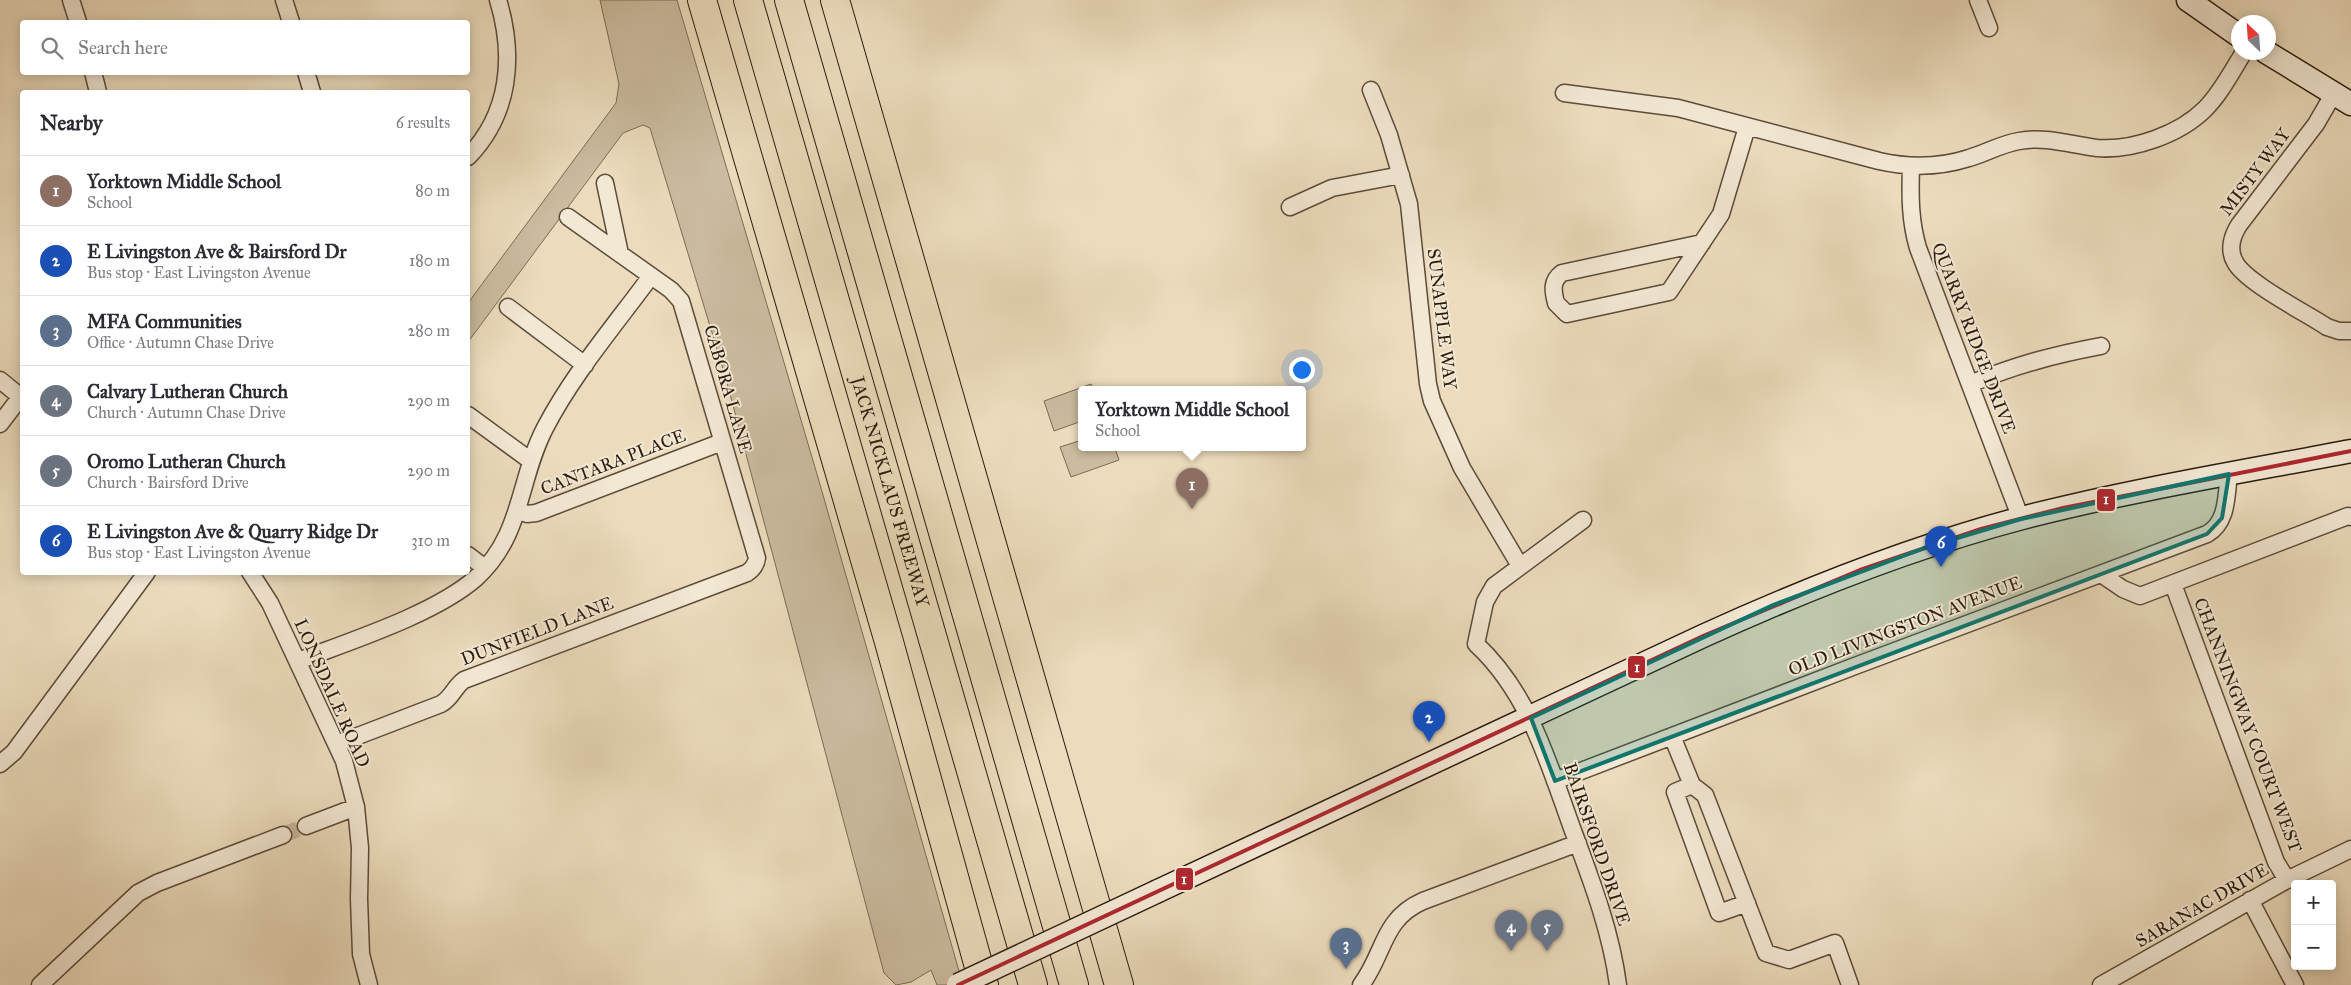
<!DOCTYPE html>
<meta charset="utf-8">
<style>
body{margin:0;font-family:"IM FELL Great Primer",serif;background:#f2f2f3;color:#2b2b33}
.controls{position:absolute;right:15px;bottom:15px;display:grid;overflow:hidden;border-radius:5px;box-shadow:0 2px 12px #0003}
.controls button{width:45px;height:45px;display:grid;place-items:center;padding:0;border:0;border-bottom:1px solid #e1e1e2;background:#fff;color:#2b2b33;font:25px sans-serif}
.compass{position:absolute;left:2231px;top:15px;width:45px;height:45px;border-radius:50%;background:#fff;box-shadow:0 2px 12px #0003;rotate:335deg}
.you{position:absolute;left:1301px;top:369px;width:18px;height:18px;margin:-12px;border:4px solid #fff;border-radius:50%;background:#1a73e8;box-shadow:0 0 0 8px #1a73e833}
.badge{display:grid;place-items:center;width:32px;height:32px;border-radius:50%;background:#d93025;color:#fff;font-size:16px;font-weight:700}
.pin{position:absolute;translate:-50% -41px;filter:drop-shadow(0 1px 2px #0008)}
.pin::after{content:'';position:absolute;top:26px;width:18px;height:15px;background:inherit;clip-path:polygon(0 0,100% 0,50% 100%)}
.popup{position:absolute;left:1078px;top:386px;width:228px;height:65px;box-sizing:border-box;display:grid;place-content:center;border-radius:5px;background:#fff;filter:drop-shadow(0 1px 4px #0005);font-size:16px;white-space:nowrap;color:#7c7c81}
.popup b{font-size:19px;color:#2b2b33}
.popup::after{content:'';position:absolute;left:50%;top:100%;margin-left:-10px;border:10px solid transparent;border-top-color:#fff}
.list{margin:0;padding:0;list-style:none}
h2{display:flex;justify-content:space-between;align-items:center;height:65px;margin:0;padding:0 20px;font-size:21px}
h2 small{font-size:16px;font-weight:400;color:#7c7c81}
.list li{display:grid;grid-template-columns:32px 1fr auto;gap:15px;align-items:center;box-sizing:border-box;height:70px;padding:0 20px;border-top:1px solid #e1e1e2}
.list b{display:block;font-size:19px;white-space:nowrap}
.list p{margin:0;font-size:16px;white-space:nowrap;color:#7c7c81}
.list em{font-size:16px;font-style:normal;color:#7c7c81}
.icon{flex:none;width:28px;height:28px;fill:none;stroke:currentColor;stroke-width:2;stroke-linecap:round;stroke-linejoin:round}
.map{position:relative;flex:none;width:2351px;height:985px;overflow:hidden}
.search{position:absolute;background:#fff;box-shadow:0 2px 12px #0003;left:20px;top:20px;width:450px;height:55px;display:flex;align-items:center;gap:12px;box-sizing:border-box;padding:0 18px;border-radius:5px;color:#7c7c81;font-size:19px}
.panel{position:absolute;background:#fff;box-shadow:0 2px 12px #0003;left:20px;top:90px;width:450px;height:485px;border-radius:5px}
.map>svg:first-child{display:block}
</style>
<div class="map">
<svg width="2351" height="985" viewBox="0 0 2351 985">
<rect width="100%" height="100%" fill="#ecdcbd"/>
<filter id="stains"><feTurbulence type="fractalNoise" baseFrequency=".004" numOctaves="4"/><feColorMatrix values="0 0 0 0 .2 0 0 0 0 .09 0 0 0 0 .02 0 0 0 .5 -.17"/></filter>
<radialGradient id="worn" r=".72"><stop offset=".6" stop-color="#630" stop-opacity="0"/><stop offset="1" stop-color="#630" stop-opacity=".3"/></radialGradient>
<!-- green -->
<path fill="#cbbb9f" stroke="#7b6c56" d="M 600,0 L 677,0 L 819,481 L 963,985 L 937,985 L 931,970 L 911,982 L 896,985 L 884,973 L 726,379 L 650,128 L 643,125 L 623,133 L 468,342 L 468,303 L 616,103 L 619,84 Z
M 1091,384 L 1094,390 L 1082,390 L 1082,421 L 1054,431 L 1044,401 Z
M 1082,440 L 1082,448 L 1115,448 L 1119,460 L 1071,477 L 1060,447 Z"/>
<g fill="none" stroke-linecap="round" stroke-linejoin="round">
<!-- street-tunnel -->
<path stroke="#c5b69a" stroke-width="16" stroke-dasharray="16 8" stroke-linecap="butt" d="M 283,835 L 306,826"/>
<defs>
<path id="street" d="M 71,0 L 78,22
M 284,0 L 291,22
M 1978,0 L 1989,28
M 93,72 L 98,92
M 306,72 L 312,92
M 1371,90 L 1389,135 L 1409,204 L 1428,384 L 1432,401 L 1462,468 L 1520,566
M 1564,93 L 1678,108 L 1879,161 C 1910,168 1938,168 1969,158 C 1986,153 2001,144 2019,141 C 2046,136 2071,145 2097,148 C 2133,151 2180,134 2205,109 C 2221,93 2232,71 2244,52
M 2334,93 L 2316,124 L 2239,225 C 2232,236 2228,250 2235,262 C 2245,282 2306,313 2327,327 L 2339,331 L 2351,331
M 468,157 C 510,114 515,56 498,0
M 1911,167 C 1910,196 1910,221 1918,248 L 2021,519
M 605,183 L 620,254
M 1290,207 L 1332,188 L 1401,175
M 1702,243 L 1562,273 C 1551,281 1553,291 1556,303 L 1567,314 L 1669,292 L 1721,214 L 1747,127
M 508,307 L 585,365
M 0,380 L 22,398
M 1970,384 C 2016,365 2053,355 2101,346
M 468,415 L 531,461
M 0,424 L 22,395
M 518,511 L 527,514 L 536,513 L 722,442
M 1583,520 L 1494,586 L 1485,602 L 1476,644 C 1529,693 1548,762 1572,828 C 1591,879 1611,931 1618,985
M 468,555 L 485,568
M 250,572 L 270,603 L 344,761 L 356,807 L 360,848 L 359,899 L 361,954 L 369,985
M 2101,574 L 2123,589 L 2140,596 L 2348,516 L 2351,517
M 2173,584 L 2276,862 L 2287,880
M 298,661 C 350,641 435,614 476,578 C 523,535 518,480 545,428 C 573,374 615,325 651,276
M 1672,736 L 1692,785 L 1705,795 L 1766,953 L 1789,960 L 1835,943 L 1850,985
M 337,744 L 441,704 C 452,698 454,687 464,680 L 747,573 C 753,569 756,565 757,558 L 681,301 L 671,290 L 568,217
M 0,764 L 14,752 L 147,572
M 1555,781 L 1855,666 L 2207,534 C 2228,522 2226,496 2229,474
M 1692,785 L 1675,792 L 1719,913 L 1747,903
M 306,826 L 356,807
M 2250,900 L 2295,985
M 40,985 L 138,893 L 157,883 L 283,835
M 1361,985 C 1385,953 1382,919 1423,901 L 1578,843
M 2101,985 L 2287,880 L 2351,849"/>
<path id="secondary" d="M 2188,0 L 2238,35
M 2266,52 L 2351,104
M 1158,891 L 1703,636 C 1806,589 1912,547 2022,518 C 2130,490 2241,472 2351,451"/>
<g id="highway">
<path d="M 702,0 L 889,642 L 984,985"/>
<path id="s1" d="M 748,0 L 1033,985"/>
<path d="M 789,0 L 1074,985"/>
<path d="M 835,0 L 1119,985"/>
</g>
</defs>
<!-- street casing -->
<use href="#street" stroke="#5b4c3a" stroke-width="19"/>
<!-- secondary casing -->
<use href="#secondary" stroke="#2b1c0e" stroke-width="25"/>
<!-- highway casing -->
<use href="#highway" stroke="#2b1c0e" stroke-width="30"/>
<!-- street -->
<use href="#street" stroke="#f3e8d4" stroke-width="16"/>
<!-- secondary -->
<use href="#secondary" stroke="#f3e8d4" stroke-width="22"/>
<!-- highway -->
<use href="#highway" stroke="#ecdcbd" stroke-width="28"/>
<defs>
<path id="secondary-bridge" d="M 958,985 L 1158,891"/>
</defs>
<!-- secondary-bridge casing -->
<use href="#secondary-bridge" stroke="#2b1c0e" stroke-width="25" stroke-linecap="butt"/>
<!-- secondary-bridge -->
<use href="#secondary-bridge" stroke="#f3e8d4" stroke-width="22"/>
<defs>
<path id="bus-1" d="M 958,985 L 1703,636 L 1860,570 L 1981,529 L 2063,508 L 2351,451"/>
</defs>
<!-- bus-1 casing -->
<use href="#bus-1" stroke="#f3e8d4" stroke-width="8"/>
<!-- bus-1 -->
<use href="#bus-1" stroke="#af272f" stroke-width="4"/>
</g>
<!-- marked area -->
<path fill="#0f766e" fill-opacity="0.2" stroke="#0f766e" stroke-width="4" stroke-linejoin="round" d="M 2229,474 L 2222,518 L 2207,534 L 1555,781 L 1531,718 L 1773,605 L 1927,547 L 2021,519 Z"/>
<g text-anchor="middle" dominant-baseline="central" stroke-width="4" stroke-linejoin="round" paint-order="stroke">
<!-- street labels -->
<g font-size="18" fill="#2b1c0e" stroke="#f3e8d4">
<text transform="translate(2255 172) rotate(-53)">MISTY WAY</text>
<text transform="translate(1442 319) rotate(83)">SUNAPPLE WAY</text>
<text transform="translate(1974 338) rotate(69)">QUARRY RIDGE DRIVE</text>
<text transform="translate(728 389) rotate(74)">CABORA LANE</text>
<text transform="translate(613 462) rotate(-21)">CANTARA PLACE</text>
<text stroke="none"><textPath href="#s1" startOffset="512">JACK NICKLAUS FREEWAY</textPath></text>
<text transform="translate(1905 626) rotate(-21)">OLD LIVINGSTON AVENUE</text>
<text transform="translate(537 631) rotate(-21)">DUNFIELD LANE</text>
<text transform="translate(332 693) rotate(66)">LONSDALE ROAD</text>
<text transform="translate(2248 725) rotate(69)">CHANNINGWAY COURT WEST</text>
<text transform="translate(1597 844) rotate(71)">BAIRSFORD DRIVE</text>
<text transform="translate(2202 905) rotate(-30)">SARANAC DRIVE</text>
</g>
</g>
<g stroke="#f3e8d4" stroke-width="2">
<rect x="2096" y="488" width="20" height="24" rx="5" fill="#af272f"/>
<rect x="1627" y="655" width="19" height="24" rx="5" fill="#af272f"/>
<rect x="1175" y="867" width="19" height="24" rx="5" fill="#af272f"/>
</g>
<g font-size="14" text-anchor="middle" font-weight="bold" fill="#fff">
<text x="2106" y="504">1</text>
<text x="1637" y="672">1</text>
<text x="1184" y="884">1</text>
</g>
<rect width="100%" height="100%" filter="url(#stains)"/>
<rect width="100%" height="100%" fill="url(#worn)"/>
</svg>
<div class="controls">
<button>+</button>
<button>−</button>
</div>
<svg class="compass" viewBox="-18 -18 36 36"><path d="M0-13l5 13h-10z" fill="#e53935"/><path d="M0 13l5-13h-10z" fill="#7c7c81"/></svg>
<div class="you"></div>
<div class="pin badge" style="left:1192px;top:509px;background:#8d6e63">1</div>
<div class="popup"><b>Yorktown Middle School</b>School</div>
<div class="pin badge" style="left:1429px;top:742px;background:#1a4fb4">2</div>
<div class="pin badge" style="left:1346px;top:969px;background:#5c6f8a">3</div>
<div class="pin badge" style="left:1511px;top:951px;background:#6b7280">4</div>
<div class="pin badge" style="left:1547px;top:951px;background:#6b7280">5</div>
<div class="pin badge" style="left:1941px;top:567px;background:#1a4fb4">6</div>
<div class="search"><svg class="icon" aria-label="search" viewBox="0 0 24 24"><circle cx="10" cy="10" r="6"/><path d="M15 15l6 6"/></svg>Search here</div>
<section class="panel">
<h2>Nearby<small>6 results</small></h2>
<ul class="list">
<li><span class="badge" style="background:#8d6e63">1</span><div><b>Yorktown Middle School</b><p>School</p></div><em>80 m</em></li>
<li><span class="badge" style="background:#1a4fb4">2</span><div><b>E Livingston Ave &amp; Bairsford Dr</b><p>Bus stop · East Livingston Avenue</p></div><em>180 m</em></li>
<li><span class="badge" style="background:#5c6f8a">3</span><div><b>MFA Communities</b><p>Office · Autumn Chase Drive</p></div><em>280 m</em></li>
<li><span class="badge" style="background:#6b7280">4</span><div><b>Calvary Lutheran Church</b><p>Church · Autumn Chase Drive</p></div><em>290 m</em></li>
<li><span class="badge" style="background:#6b7280">5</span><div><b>Oromo Lutheran Church</b><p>Church · Bairsford Drive</p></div><em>290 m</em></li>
<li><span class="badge" style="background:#1a4fb4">6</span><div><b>E Livingston Ave &amp; Quarry Ridge Dr</b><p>Bus stop · East Livingston Avenue</p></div><em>310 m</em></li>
</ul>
</section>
</div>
